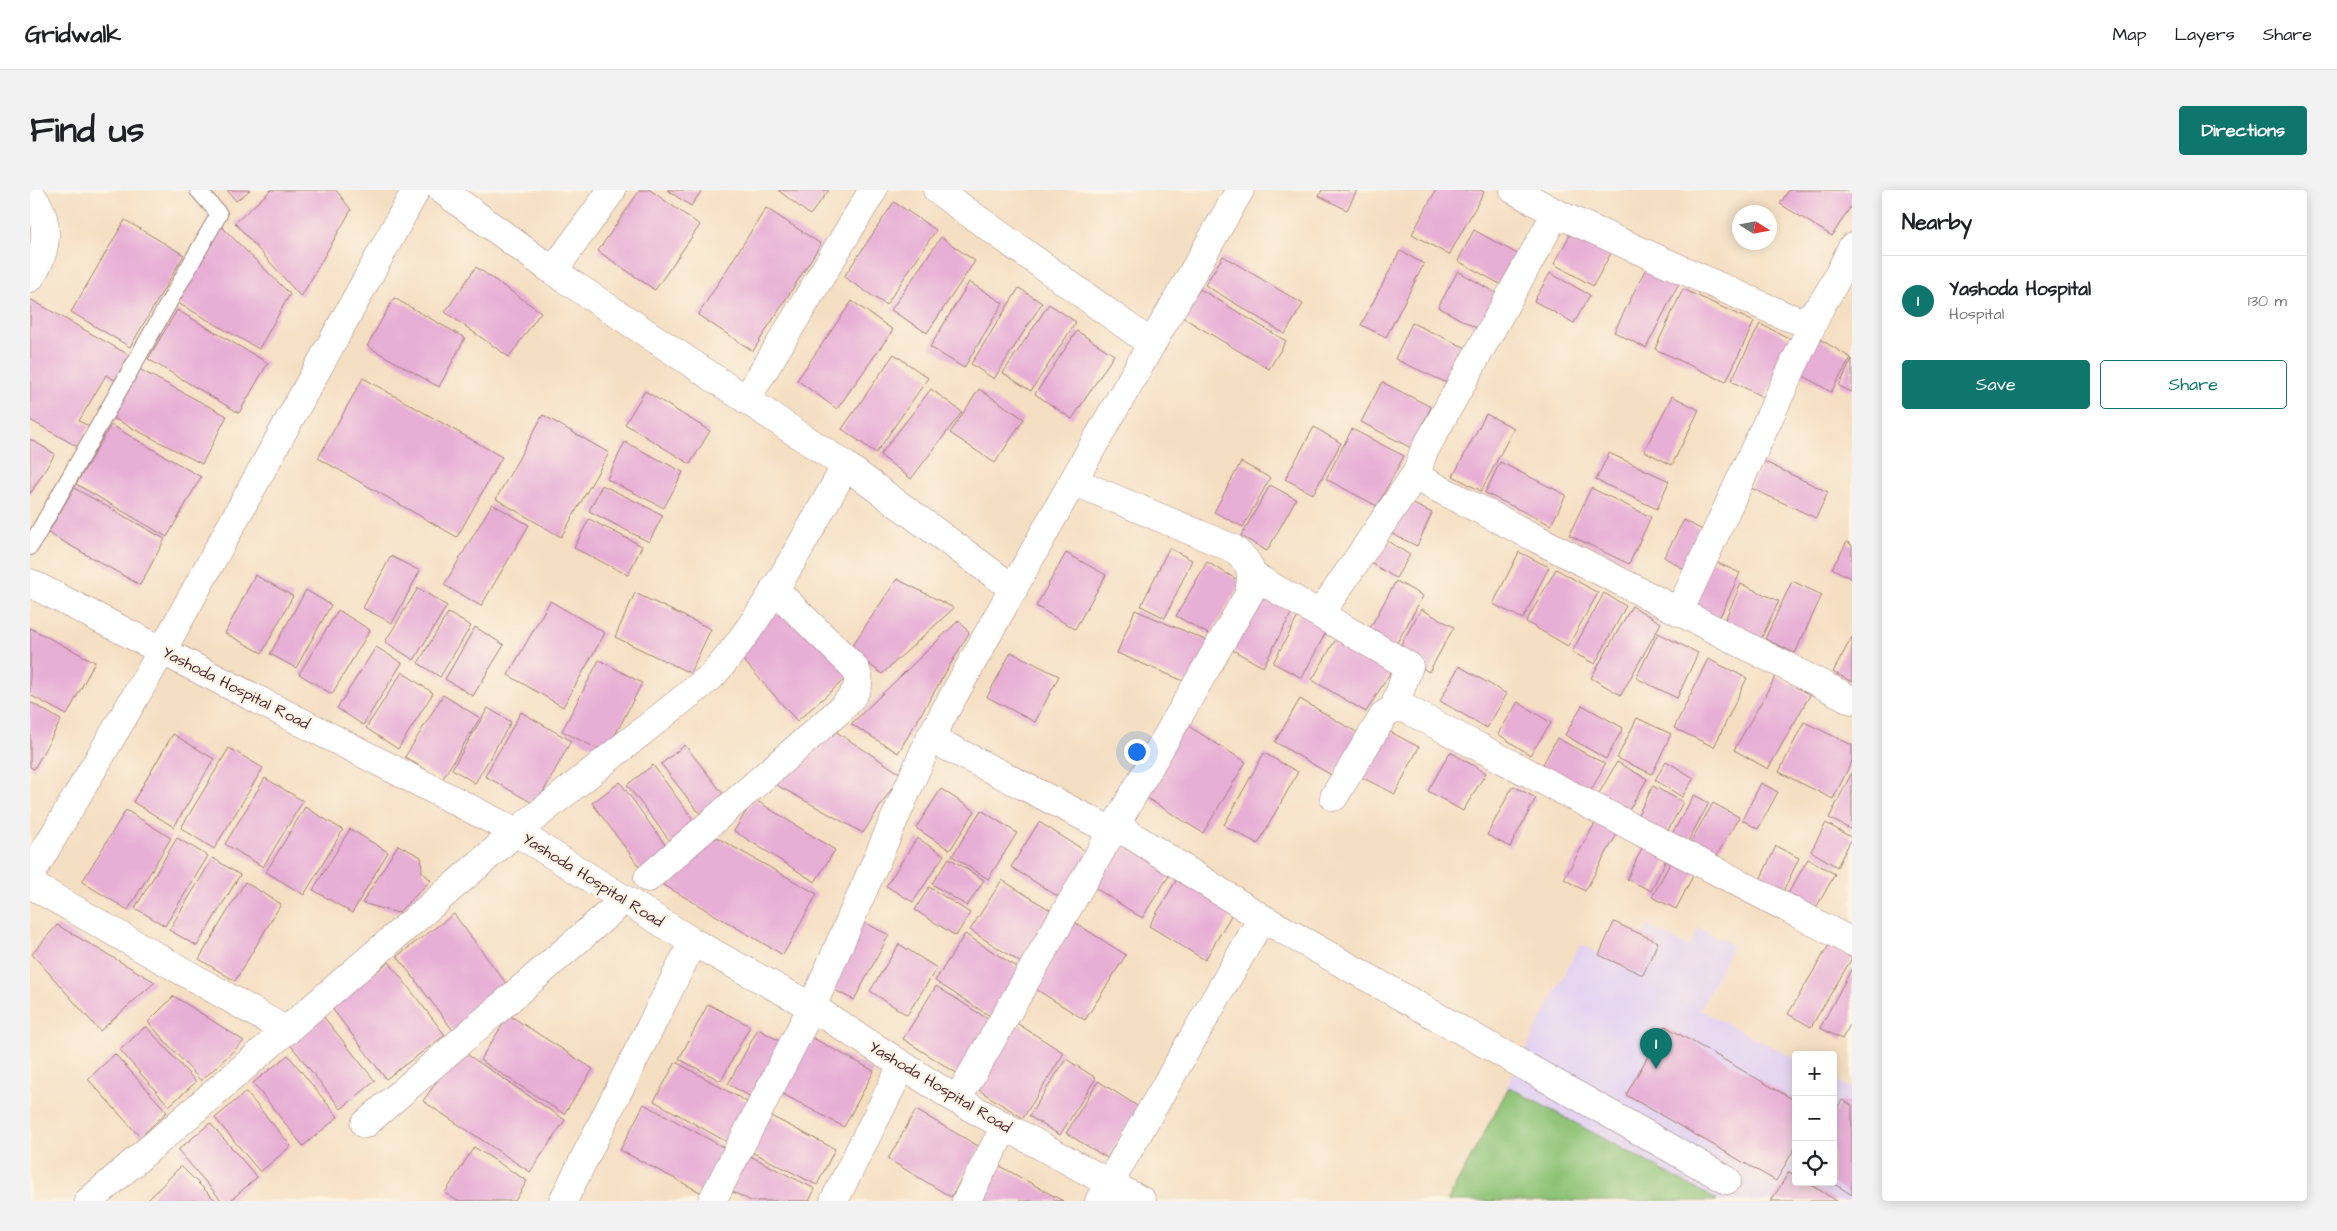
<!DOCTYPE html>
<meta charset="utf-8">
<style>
body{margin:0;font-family:"Architects Daughter",sans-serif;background:#f2f2f2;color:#202124}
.controls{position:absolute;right:15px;bottom:15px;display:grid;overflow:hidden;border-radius:5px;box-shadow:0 2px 12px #0003}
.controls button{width:45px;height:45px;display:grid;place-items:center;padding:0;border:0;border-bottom:1px solid #e0e0e0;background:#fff;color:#202124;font:25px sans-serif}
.compass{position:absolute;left:1702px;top:15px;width:45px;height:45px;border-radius:50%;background:#fff;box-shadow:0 2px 12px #0003;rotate:101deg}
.you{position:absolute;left:1106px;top:561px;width:18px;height:18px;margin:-12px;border:4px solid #fff;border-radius:50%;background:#1a73e8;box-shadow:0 0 0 8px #1a73e833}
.badge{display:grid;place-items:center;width:32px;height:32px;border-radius:50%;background:#0f766e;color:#fff;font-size:16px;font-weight:700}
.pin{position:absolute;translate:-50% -41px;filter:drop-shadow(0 1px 2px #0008)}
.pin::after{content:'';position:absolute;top:26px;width:18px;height:15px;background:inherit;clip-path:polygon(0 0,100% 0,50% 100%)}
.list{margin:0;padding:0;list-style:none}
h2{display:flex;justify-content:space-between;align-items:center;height:65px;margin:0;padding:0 20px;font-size:21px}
h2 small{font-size:16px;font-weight:400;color:#757577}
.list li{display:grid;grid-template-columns:32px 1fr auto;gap:15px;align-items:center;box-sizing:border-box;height:90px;padding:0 20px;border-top:1px solid #e0e0e0}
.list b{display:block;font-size:19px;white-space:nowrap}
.list p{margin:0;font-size:16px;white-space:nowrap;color:#757577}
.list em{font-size:16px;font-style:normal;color:#757577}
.actions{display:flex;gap:10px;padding:15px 20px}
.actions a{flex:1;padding:11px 0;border:1px solid #0f766e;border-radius:5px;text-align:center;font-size:18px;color:#0f766e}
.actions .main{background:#0f766e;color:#fff}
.icon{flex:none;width:28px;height:28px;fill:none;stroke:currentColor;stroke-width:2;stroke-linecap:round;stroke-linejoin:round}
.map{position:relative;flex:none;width:1822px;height:1011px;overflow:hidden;border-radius:5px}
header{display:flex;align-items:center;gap:30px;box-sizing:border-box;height:70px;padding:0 25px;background:#fff;border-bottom:1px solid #e0e0e0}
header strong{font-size:24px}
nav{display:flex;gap:28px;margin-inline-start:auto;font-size:18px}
.intro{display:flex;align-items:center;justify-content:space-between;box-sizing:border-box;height:120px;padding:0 30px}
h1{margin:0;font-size:35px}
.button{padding:12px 22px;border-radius:5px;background:#0f766e;color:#fff;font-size:18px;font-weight:700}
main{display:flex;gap:30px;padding:0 30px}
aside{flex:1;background:#fff;border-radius:5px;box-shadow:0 2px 12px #0003}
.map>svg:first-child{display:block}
</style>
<header>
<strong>Gridwalk</strong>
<nav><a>Map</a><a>Layers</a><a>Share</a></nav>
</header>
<div class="intro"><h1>Find us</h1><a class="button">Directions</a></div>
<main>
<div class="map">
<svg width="1822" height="1011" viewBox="0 0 1822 1011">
<rect width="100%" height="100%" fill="#fcf5e5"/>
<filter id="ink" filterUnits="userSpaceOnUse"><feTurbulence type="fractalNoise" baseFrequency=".02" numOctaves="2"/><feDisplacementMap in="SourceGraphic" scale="10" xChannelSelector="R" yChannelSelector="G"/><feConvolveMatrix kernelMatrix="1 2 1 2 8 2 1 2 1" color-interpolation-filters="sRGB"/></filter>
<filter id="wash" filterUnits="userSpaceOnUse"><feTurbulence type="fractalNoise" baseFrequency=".0096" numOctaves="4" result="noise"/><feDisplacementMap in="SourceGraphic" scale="20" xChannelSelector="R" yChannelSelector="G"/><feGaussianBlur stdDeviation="1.12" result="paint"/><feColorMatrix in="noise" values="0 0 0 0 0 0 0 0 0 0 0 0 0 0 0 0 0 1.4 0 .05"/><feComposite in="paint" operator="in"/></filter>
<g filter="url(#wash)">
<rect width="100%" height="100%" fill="#f5dfc3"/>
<!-- built -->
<path fill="#e3d3f2" d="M 1618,736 L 1659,757 L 1669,738 L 1703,755 L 1670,820 L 1766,869 L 1766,992 L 1803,992 L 1803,889 L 1822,899 L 1822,1011 L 1682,1011 L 1683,1008 L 1475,900 L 1550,754 L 1596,778 Z"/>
<!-- green -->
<path fill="#8dc376" stroke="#6c7150" d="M 1479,897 L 1687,1010 L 1686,1011 L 1417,1011 Z"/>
<g id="blocks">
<!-- building -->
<path fill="#e7aed6" d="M 197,0 L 220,0 L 206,11 Z
M 241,0 L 306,0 L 321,20 L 271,107 L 205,33 Z
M 610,0 L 620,0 L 670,35 L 625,100 L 568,61 Z
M 637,0 L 672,0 L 661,16 Z
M 748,0 L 799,0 L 780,25 Z
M 1292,0 L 1327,0 L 1317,20 L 1289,6 Z
M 1406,0 L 1450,0 L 1454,2 L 1419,65 L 1382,44 Z
M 1759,0 L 1822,0 L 1822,14 L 1802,46 L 1750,14 Z
M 864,12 L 906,40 L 856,115 L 814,87 Z
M 736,18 L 791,54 L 723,161 L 668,125 Z
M 95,30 L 154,65 L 100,157 L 41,122 Z
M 190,35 L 260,104 L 229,159 L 146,112 Z
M 1444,40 L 1489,65 L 1472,95 L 1428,71 Z
M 1542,41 L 1581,63 L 1563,96 L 1524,74 Z
M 911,47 L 945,71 L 897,143 L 861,120 Z
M 1370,61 L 1394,74 L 1356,147 L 1331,135 Z
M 1193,66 L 1273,114 L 1255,144 L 1175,95 Z
M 1619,72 L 1651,89 L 1616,158 L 1584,142 Z
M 446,77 L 511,122 L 479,167 L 415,122 Z
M 1428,81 L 1469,105 L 1450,140 L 1408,117 Z
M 1520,83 L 1560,105 L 1544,133 L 1504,111 Z
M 939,92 L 973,113 L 934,178 L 900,157 Z
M 989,98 L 1012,113 L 964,189 L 941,174 Z
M 1170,99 L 1256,151 L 1239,179 L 1152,127 Z
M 1653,99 L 1724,132 L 1696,192 L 1625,159 Z
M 364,108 L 435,148 L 409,197 L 337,156 Z
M 0,109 L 99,165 L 85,190 L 76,185 L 49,231 L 59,236 L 48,257 L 0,230 Z
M 822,111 L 863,140 L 807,219 L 767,190 Z
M 1019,114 L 1046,132 L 1001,201 L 973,183 Z
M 147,120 L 238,173 L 209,223 L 118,169 Z
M 1382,133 L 1445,162 L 1428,198 L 1365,169 Z
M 1730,134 L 1763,150 L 1735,208 L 1701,191 Z
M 1047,141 L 1084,165 L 1042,229 L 1005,204 Z
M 1788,148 L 1821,168 L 1801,202 L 1767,182 Z
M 864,164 L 898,188 L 846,263 L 812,239 Z
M 1822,169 L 1822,202 L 1809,196 Z
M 109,179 L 197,226 L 172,274 L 83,228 Z
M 333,188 L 472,267 L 427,347 L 288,268 Z
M 1352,192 L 1401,217 L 1381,258 L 1331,232 Z
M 901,199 L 932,222 L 881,289 L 850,265 Z
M 949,199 L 994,229 L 965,273 L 920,243 Z
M 615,201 L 680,241 L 660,274 L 595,234 Z
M 1642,206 L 1669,220 L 1642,275 L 1614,261 Z
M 1456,224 L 1484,238 L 1451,301 L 1423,286 Z
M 513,225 L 579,263 L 531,347 L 466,309 Z
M 81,235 L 171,287 L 137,347 L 46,294 Z
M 1284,237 L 1311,253 L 1283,304 L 1255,289 Z
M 1322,239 L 1374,266 L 1347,316 L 1296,289 Z
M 0,249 L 25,264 L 0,304 Z
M 595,252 L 653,282 L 634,318 L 577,289 Z
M 1579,263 L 1639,291 L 1627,319 L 1566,290 Z
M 1733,271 L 1798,302 L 1786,328 L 1721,298 Z
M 1211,272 L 1240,288 L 1213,337 L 1184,322 Z
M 1470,272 L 1536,305 L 1521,335 L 1455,303 Z
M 572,295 L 633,325 L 619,352 L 559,321 Z
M 1240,295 L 1266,309 L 1237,361 L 1211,346 Z
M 44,298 L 135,349 L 110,395 L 18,343 Z
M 1561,298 L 1621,327 L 1599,374 L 1539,345 Z
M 1373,309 L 1402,323 L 1387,356 L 1358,342 Z
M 462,314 L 499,335 L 451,416 L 414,395 Z
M 559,329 L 612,356 L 598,385 L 544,358 Z
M 1654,330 L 1683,346 L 1662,384 L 1634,367 Z
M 1346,344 L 1380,365 L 1366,388 L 1332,368 Z
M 1817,352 L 1822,355 L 1822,389 L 1802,378 Z
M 1139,358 L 1162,370 L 1135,428 L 1111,416 Z
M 1489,362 L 1519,377 L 1493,429 L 1463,414 Z
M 1036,363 L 1076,385 L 1045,439 L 1006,416 Z
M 361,366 L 390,381 L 362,433 L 333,418 Z
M 1681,370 L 1710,383 L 1688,431 L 1659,418 Z
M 1177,372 L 1211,392 L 1180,445 L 1146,426 Z
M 1526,379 L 1568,403 L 1538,456 L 1496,432 Z
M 225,385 L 263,406 L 232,463 L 195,443 Z
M 867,389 L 924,418 L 852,484 L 820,459 Z
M 1366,391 L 1393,406 L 1362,462 L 1335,447 Z
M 1762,391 L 1792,405 L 1765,463 L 1735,449 Z
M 1711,394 L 1749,411 L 1730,451 L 1693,434 Z
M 388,398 L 417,416 L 384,470 L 355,452 Z
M 276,400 L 301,415 L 266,478 L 240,464 Z
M 605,403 L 681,439 L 660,483 L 585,447 Z
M 1574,403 L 1596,416 L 1565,474 L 1542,462 Z
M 1228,404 L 1262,422 L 1233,477 L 1199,458 Z
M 520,411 L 575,443 L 533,517 L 478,485 Z
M 749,414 L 823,482 L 767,531 L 708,464 Z
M 1602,416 L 1631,433 L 1591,505 L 1561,488 Z
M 1391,419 L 1424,437 L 1399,482 L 1366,463 Z
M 308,420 L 340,440 L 302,504 L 269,484 Z
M 1105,420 L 1180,452 L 1163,495 L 1087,463 Z
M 418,423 L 441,436 L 410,487 L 388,473 Z
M 1270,423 L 1298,438 L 1272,488 L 1243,473 Z
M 929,430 L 939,443 L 868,563 L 821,534 Z
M 445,437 L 474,455 L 443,506 L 415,489 Z
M 0,438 L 65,472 L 37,525 L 0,505 Z
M 1310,442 L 1365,475 L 1336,522 L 1282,490 Z
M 1628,443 L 1668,463 L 1647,508 L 1606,488 Z
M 1822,447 L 1822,492 L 1803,482 Z
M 346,457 L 372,473 L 333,535 L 307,518 Z
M 981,462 L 1029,486 L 1005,532 L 957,507 Z
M 1678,469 L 1717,488 L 1684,557 L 1644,538 Z
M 569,470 L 612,493 L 576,563 L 532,541 Z
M 1429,476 L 1477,504 L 1457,538 L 1410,511 Z
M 372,482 L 403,503 L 368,559 L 336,538 Z
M 1746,486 L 1780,505 L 1738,579 L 1704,560 Z
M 413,505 L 450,528 L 412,590 L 375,567 Z
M 1270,509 L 1328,543 L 1303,586 L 1245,552 Z
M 0,512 L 31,530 L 4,579 L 0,577 Z
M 1488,512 L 1521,533 L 1500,565 L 1468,544 Z
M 1552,515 L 1593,538 L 1576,569 L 1535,545 Z
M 458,518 L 481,532 L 445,593 L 422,579 Z
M 491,522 L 541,551 L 506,615 L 455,586 Z
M 1607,528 L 1641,544 L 1622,584 L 1587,568 Z
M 1774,532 L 1822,555 L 1822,571 L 1803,609 L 1749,582 Z
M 1155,534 L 1216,572 L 1173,643 L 1112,605 Z
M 1351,537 L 1389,557 L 1365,604 L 1327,585 Z
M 805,541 L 871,584 L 833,643 L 745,594 Z
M 143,544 L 184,569 L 144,637 L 103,612 Z
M 1527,548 L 1575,574 L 1558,606 L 1510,580 Z
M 655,555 L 701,614 L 677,633 L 631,574 Z
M 199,558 L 233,578 L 184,659 L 151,638 Z
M 1420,562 L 1456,583 L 1433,621 L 1398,601 Z
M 1234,563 L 1268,582 L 1228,654 L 1194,635 Z
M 1636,571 L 1664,588 L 1652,607 L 1625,590 Z
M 1587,572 L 1617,589 L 1595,627 L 1565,610 Z
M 623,575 L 668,636 L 643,655 L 597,595 Z
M 1822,582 L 1822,640 L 1799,628 Z
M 235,588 L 273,611 L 233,677 L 195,654 Z
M 590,592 L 641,663 L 614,683 L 562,613 Z
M 1731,593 L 1748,602 L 1728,639 L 1712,630 Z
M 1483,596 L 1506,608 L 1480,657 L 1457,645 Z
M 1623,596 L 1653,612 L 1633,650 L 1603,634 Z
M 911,599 L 945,621 L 920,660 L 886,638 Z
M 1664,605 L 1679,613 L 1653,660 L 1638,651 Z
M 724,609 L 805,660 L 785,692 L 704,641 Z
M 1683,613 L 1709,627 L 1684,670 L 1658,656 Z
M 275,617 L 313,640 L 274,705 L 236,682 Z
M 96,620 L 141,648 L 98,720 L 52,692 Z
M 951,620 L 987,643 L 958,689 L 922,666 Z
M 1009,632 L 1060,664 L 1032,709 L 981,677 Z
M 1565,633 L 1587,644 L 1555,701 L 1534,689 Z
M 1796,633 L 1822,648 L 1807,677 L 1781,661 Z
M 320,639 L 358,662 L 322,723 L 283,700 Z
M 677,642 L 787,704 L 753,765 L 622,688 Z
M 1089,647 L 1142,681 L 1112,728 L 1059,694 Z
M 147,648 L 178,666 L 135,736 L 105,718 Z
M 887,648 L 914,665 L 883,712 L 856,696 Z
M 1615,652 L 1639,664 L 1621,701 L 1597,689 Z
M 368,655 L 391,667 L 392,682 L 401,690 L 368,723 L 332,713 Z
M 1746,656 L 1769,668 L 1750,708 L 1727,696 Z
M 1644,666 L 1667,678 L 1646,719 L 1622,707 Z
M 183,668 L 210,685 L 167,756 L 139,740 Z
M 919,668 L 954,690 L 937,716 L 902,694 Z
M 1778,669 L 1805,684 L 1781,727 L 1753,712 Z
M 1150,684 L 1206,717 L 1175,770 L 1119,736 Z
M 972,690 L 1025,723 L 993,774 L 940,740 Z
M 215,692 L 251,714 L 205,791 L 169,769 Z
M 899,697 L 940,723 L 926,746 L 885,720 Z
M 424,724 L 481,800 L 425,843 L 367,766 Z
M 829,730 L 859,745 L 824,810 L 795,795 Z
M 1041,730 L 1096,765 L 1055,830 L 999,795 Z
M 1584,732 L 1628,752 L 1613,785 L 1569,765 Z
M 27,735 L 125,792 L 70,841 L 2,764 Z
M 935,744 L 993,781 L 963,828 L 905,791 Z
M 869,754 L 907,778 L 877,825 L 840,801 Z
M 1799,755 L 1822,768 L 1781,837 L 1758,824 Z
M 359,772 L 415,845 L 356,889 L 301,817 Z
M 1822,778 L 1822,831 L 1812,849 L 1790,838 Z
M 906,796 L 961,831 L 928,884 L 873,849 Z
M 144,806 L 214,851 L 171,891 L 118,832 Z
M 678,814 L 720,836 L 691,891 L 649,869 Z
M 479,825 L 563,879 L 534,924 L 450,870 Z
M 293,826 L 345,891 L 311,919 L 259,853 Z
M 980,829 L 1034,863 L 993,928 L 939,894 Z
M 116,836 L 166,892 L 139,916 L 90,860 Z
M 1635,836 L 1766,911 L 1766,956 L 1746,991 L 1596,905 Z
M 728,839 L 755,854 L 725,909 L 698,894 Z
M 772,842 L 844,881 L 814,937 L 742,898 Z
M 429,859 L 535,930 L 500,982 L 393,911 Z
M 85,864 L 137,922 L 110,947 L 58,889 Z
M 258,865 L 308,927 L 273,956 L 223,893 Z
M 1036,869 L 1066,888 L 1030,945 L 999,926 Z
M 646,872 L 719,913 L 697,952 L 624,911 Z
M 1068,891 L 1109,917 L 1077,968 L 1036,943 Z
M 216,902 L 261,956 L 230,982 L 185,928 Z
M 1812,910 L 1822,915 L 1822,1005 L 1803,993 L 1803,925 Z
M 614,914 L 695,958 L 672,1003 L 590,960 Z
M 886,920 L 950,957 L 921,1007 L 858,969 Z
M 735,923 L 805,959 L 787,995 L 716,959 Z
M 180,933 L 227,987 L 200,1011 L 192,1011 L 148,960 Z
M 444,957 L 497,991 L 485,1011 L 427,1011 L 415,1003 Z
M 718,965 L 785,999 L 779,1011 L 721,1011 L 701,1001 Z
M 968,975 L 1033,1011 L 948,1011 Z
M 151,976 L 186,1011 L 117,1011 Z
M 1759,982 L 1766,986 L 1766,992 L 1776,992 L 1807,1011 L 1741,1011 Z"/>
</g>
</g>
<g filter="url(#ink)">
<use href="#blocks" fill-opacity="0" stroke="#a07f77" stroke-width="1"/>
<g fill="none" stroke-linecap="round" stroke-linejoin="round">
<defs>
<path id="service" d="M 0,357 L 189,24 L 168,0"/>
<path id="minor" d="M 412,0 L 523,81 L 816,276 L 984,399
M 907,0 L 1122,154
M 1484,0 L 1526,23 L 1755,126 C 1759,127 1766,130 1770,130 C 1792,128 1812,76 1822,57
M 0,4 C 22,29 18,62 0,88
M 1526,23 L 1393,263 L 1387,282 L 1390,289 L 1822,510
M 523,81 L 582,0
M 716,210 L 843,0
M 1222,385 L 1379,476 L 1364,518
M 0,393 L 486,642 L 663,752 L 782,817 L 927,910 L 1112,1011
M 1649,422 L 1790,118
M 1290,424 L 1387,282
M 900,548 L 1082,641 L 1098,643 L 1232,728 L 1697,990
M 1304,607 L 1354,525 L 1364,518 L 1376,519 L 1822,752
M 0,686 L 132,461 L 386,0
M 618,688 L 810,520 C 823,507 836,493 823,476 L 744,399
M 0,694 L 257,841
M 927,910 L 1219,404 C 1223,379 1222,374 1202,358 L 1043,291
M 335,934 L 594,710
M 59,1011 L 486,642 L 682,486 C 737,424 774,348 816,276
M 533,1011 L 663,752
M 682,1011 L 782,817 L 900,548 L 1043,291 L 1210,0
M 804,1011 L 872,876
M 936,1011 L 975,936
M 1069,1011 L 1232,728"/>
</defs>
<!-- service casing -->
<use href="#service" stroke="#a07f77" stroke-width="18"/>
<!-- minor casing -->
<use href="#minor" stroke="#a07f77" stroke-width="29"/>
<!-- service -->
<use href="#service" stroke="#fff" stroke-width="16"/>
<!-- minor -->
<use href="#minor" stroke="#fff" stroke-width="28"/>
</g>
</g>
<g text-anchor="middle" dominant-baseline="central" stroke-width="5" stroke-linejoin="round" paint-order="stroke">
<!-- street labels -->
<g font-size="16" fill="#4a1f2b" stroke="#fcf5e5">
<text transform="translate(206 498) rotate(27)">Yashoda Hospital Road</text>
<text transform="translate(563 690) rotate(32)">Yashoda Hospital Road</text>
<text transform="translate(910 897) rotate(31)">Yashoda Hospital Road</text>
</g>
</g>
</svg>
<div class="controls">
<button>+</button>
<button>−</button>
<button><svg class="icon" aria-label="locate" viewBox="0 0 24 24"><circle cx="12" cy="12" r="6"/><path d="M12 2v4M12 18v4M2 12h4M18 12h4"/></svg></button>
</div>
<svg class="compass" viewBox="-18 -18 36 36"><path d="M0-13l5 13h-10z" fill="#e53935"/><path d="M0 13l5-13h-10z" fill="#757577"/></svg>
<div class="you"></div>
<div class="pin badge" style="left:1626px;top:879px">1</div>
</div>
<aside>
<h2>Nearby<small></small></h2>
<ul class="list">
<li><span class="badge">1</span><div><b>Yashoda Hospital</b><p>Hospital</p></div><em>130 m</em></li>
</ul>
<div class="actions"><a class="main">Save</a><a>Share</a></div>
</aside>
</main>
